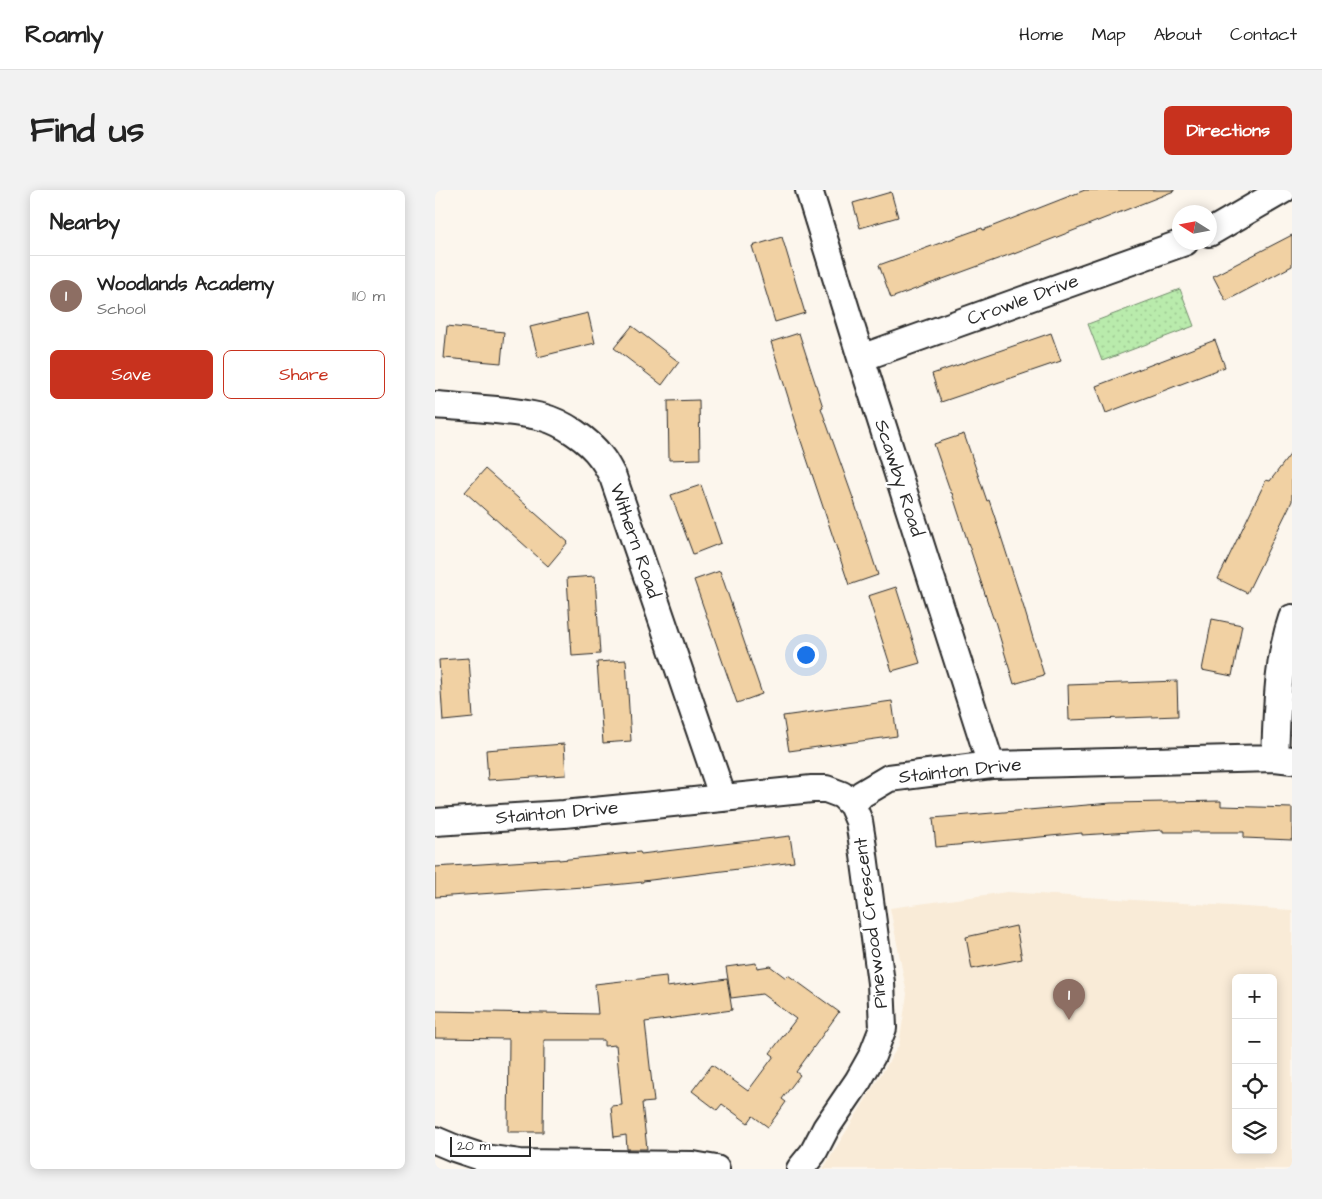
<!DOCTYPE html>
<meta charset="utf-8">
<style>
body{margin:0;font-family:"Architects Daughter",sans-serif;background:#f2f2f2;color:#222}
.controls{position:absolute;right:15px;bottom:15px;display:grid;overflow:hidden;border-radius:8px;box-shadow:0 2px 12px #0003}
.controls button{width:45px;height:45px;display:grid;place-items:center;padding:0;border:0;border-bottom:1px solid #e0e0e0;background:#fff;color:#222;font:25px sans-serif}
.compass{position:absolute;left:737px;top:15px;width:45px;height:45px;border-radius:50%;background:#fff;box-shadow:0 2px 12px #0003;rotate:281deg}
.scale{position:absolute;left:15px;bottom:12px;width:81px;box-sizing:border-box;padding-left:5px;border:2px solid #2b2b2b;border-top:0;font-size:14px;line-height:18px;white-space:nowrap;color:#2b2b2b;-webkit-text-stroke:4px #fff;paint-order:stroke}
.you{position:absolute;left:370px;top:464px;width:18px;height:18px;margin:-12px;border:4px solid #fff;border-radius:50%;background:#1a73e8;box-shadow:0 0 0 8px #1a73e833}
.badge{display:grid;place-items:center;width:32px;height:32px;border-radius:50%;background:#c8321e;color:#fff;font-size:16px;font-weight:700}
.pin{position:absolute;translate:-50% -41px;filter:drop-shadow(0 1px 2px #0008)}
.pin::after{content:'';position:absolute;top:26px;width:18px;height:15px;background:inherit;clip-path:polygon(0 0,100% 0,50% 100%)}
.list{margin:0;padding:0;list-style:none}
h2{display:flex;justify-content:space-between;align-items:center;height:65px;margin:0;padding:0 20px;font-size:21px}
h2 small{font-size:16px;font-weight:400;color:#767676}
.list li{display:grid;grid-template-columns:32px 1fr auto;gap:15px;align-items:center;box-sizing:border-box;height:80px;padding:0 20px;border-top:1px solid #e0e0e0}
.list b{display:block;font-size:19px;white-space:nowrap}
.list p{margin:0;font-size:16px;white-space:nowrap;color:#767676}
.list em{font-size:16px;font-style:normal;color:#767676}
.actions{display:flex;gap:10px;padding:15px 20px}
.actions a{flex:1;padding:11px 0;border:1px solid #c8321e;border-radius:8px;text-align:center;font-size:18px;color:#c8321e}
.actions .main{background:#c8321e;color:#fff}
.icon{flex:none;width:28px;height:28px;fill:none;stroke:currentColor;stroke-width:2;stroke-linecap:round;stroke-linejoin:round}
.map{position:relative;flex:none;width:857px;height:979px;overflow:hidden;border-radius:8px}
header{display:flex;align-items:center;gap:30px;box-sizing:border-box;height:70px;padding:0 25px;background:#fff;border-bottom:1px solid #e0e0e0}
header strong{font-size:24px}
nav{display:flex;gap:28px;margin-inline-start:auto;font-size:18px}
.intro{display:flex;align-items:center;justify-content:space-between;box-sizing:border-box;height:120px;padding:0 30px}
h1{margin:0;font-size:35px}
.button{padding:12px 22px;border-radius:8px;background:#c8321e;color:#fff;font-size:18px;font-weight:700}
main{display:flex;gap:30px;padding:0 30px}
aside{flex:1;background:#fff;border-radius:8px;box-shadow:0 2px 12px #0003}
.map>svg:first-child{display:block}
</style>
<header>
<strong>Roamly</strong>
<nav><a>Home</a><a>Map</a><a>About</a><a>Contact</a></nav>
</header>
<div class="intro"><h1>Find us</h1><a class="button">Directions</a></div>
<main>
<aside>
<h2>Nearby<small></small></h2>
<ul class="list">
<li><span class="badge" style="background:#8d6e63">1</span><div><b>Woodlands Academy</b><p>School</p></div><em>110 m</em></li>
</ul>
<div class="actions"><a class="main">Save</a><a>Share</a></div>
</aside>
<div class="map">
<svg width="857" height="979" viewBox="0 0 857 979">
<defs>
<pattern id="grass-dots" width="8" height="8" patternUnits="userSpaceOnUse" patternTransform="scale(1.25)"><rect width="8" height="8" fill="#b9ebac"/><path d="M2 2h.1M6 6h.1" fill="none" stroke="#9fca94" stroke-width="1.8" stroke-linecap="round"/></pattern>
</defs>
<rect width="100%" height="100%" fill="#fcf6ed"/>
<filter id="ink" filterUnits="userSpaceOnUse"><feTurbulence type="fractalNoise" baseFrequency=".02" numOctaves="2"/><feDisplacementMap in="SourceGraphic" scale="10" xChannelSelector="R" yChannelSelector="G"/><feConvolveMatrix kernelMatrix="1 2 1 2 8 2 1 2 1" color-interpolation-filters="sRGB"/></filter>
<g filter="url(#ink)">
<!-- built -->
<path fill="#f9ebd7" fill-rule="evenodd" d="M 572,702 L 857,720 L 857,979 L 388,979 L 464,855 L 472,804 L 455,718 ZM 801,788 L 838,788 L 838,960 L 801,960 Z"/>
<!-- grass -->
<path fill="url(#grass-dots)" stroke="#728b6c" d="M 745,99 L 759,136 L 667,171 L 653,134 Z"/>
<!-- building -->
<path fill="#f1d1a3" stroke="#2b2b2b" d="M 650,0 L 739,0 L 739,1 L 579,64 L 579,63 L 456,108 L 444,75 L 547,38 L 548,40 Z
M 456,2 L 463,27 L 425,38 L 418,13 Z
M 857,45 L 857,76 L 791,111 L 778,86 Z
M 347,47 L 370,123 L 340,132 L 317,56 Z
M 153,123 L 160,153 L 103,167 L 95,137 Z
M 12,136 L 69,142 L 66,173 L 9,168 Z
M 197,136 L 244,172 L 227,195 L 179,158 Z
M 364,143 L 388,217 L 386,218 L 418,308 L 443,385 L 414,395 L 361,236 L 362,236 L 336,152 Z
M 616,143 L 626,171 L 506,212 L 497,184 Z
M 780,150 L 790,177 L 671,223 L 661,196 Z
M 264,210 L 265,269 L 234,270 L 233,211 Z
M 529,244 L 552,311 L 554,310 L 563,337 L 589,418 L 609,485 L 579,494 L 559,428 L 558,428 L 540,374 L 517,303 L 516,303 L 499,254 Z
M 857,262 L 857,311 L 812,403 L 783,389 L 831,290 L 835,291 Z
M 50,279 L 133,352 L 113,376 L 30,302 Z
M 266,295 L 286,353 L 258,364 L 236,305 Z
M 285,381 L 327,504 L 302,513 L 259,390 Z
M 160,386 L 165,464 L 137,466 L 132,388 Z
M 461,397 L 485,473 L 457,481 L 433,406 Z
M 777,429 L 807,435 L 797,486 L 767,480 Z
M 34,468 L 38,528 L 8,531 L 4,470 Z
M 191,470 L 196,551 L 168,553 L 162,472 Z
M 742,491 L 743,526 L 634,530 L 633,495 Z
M 457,511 L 462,546 L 354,561 L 348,526 Z
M 129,554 L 131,585 L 53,590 L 51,560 Z
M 786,611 L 786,616 L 857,618 L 857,650 L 809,648 L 809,642 L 728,642 L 728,640 L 647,645 L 647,643 L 501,657 L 498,628 L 676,613 Z
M 355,646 L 359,672 L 208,691 L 208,692 L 148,698 L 148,697 L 0,707 L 0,677 L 124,669 L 124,670 L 205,662 L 206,664 Z
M 581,736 L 587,769 L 537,779 L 531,747 Z
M 321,773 L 322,778 L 335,776 L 351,788 L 353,785 L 404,822 L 361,882 L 365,885 L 347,909 L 351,912 L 333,937 L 318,926 L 313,933 L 287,914 L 282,920 L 257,901 L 277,875 L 313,901 L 339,866 L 335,863 L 361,829 L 327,804 L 296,808 L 291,777 Z
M 231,786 L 232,797 L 292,789 L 297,820 L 210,832 L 219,912 L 207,913 L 212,959 L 192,959 L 191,945 L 179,947 L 176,916 L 187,915 L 181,855 L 169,856 L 169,850 L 109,850 L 108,942 L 73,942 L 74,849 L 0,848 L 0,821 L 163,824 L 160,794 Z"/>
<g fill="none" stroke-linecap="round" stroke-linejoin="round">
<defs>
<path id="minor" d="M 374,0 L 426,168 L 556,575
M 774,43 L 848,0
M 426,168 L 750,52
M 0,215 C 35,218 72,219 107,227 C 127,232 154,250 166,267 C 171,273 174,280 178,287 L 288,608
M 840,568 C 842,522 842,472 857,428
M 0,632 L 129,624 L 377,599 L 391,599 L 407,605 L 417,615 L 427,604 L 454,588 L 556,575 L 840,568 L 857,570
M 0,950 L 19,958 L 49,968 L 85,973 L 258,975 L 281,979
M 365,979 L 378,963 L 391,938 L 423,891 L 437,866 L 448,838 L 446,793 L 427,650 L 424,631 L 417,615"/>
</defs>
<!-- minor casing -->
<use href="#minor" stroke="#2b2b2b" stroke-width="30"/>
<!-- minor -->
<use href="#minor" stroke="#fff" stroke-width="26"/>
</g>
</g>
<g text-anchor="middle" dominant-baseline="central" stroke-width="5" stroke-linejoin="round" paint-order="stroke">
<!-- street labels -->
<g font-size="19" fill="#2b2b2b" stroke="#fff">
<text transform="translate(588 110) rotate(-20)">Crowle Drive</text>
<text transform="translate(464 288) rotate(72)">Scawby Road</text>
<text transform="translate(200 351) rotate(71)">Withern Road</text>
<text transform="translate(525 581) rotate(-6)">Stainton Drive</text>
<text transform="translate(122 623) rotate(-5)">Stainton Drive</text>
<text transform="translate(436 733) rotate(-97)">Pinewood Crescent</text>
</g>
</g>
</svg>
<div class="controls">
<button>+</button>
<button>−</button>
<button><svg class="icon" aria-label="locate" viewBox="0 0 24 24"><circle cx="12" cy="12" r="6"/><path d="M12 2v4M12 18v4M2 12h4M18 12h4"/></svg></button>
<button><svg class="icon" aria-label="layers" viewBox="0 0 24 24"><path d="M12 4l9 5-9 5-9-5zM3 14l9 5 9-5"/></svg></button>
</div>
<svg class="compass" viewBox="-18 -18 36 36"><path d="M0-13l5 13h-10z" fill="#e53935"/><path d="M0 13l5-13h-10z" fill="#767676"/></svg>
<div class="scale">20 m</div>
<div class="you"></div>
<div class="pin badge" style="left:634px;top:830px;background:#8d6e63">1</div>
</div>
</main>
